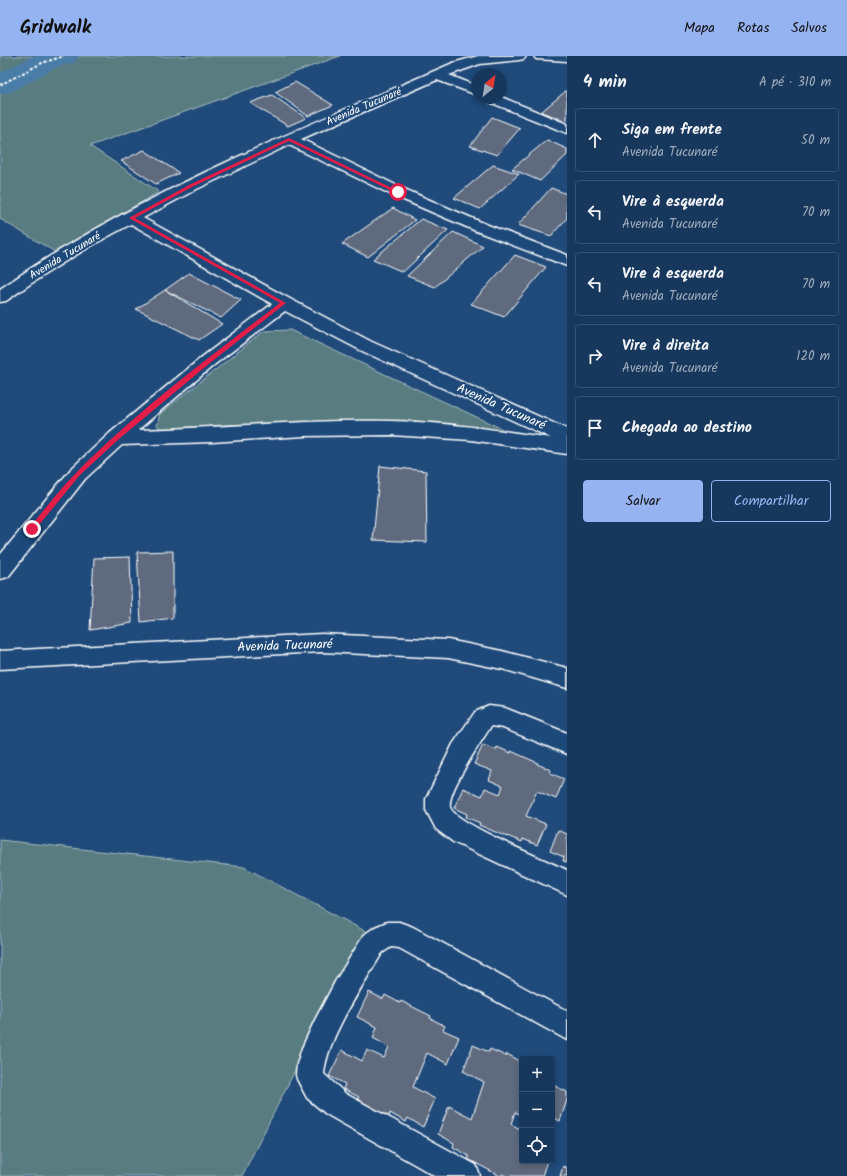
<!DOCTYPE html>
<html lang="pt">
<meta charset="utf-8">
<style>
body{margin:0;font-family:Kalam,sans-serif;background:#244365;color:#f1f3f6}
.controls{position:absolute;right:12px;bottom:12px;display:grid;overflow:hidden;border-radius:4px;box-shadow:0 2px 6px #0003}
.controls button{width:36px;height:36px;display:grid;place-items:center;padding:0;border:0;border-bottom:1px solid #365272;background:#17385c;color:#f1f3f6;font:20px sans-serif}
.compass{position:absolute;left:471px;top:12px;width:36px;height:36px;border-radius:50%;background:#17385c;box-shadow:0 2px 6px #0003;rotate:30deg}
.stop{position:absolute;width:12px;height:12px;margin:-9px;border:3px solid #e11d48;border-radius:50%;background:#fff}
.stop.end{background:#e11d48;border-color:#fff;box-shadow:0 1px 4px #0008}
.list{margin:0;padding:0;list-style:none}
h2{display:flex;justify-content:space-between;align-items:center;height:52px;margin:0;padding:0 16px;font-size:17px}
h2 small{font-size:13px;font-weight:400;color:#9eacbb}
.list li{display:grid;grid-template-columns:26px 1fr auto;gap:12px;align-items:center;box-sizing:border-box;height:64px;margin:0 8px 8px;padding:0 8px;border:1px solid #365272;border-radius:4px}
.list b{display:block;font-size:15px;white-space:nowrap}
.list p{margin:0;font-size:13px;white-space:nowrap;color:#9eacbb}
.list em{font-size:13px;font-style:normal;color:#9eacbb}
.actions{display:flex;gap:8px;padding:12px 16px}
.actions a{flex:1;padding:9px 0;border:1px solid #95b2f1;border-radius:4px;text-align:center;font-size:14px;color:#95b2f1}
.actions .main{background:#95b2f1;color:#111}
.icon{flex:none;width:22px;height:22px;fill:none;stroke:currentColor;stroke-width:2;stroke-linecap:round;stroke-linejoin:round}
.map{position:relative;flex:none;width:567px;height:1120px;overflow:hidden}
header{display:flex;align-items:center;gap:24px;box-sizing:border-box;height:56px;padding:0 20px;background:#95b2f1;color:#111}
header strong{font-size:19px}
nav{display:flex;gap:22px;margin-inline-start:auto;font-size:14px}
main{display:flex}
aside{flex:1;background:#17385c}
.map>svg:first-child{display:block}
</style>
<header>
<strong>Gridwalk</strong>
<nav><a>Mapa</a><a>Rotas</a><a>Salvos</a></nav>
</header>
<main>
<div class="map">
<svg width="567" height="1120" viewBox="0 0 567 1120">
<rect width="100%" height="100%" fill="#1f4a7a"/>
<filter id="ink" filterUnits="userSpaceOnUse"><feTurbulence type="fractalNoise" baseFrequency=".025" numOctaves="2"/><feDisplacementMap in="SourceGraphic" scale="8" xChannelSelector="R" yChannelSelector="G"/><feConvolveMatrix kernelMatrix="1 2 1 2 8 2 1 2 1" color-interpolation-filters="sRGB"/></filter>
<g filter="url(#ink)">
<!-- green -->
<path fill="#587b80" stroke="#acbdc0" d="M 0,0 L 340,0 L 90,90 L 159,136 L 55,196 L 0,163 Z
M 290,274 L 511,377 L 166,377 L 157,369 L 160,358 L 264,275 Z
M 0,784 L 244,811 L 365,875 L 242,1120 L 0,1120 Z"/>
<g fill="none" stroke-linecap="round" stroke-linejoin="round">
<!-- river -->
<path fill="#497ba6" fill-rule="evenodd" d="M 79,0 L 75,6 L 53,13 L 11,36 L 0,38 L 0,17 L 33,0 Z"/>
</g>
<!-- building -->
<path fill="#5f6b7e" stroke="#fff" d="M 295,26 L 333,49 L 308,60 L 275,36 Z
M 567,34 L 567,65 L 541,56 Z
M 272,39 L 306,62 L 288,70 L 250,47 Z
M 492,61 L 520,72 L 497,99 L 470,90 Z
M 547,84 L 567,93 L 567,99 L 540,125 L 512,113 Z
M 144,94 L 179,117 L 156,128 L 121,105 Z
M 493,109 L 519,118 L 480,153 L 454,142 Z
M 551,132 L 567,138 L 567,162 L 551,180 L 518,169 Z
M 393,152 L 415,164 L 368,201 L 342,188 Z
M 421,163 L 448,174 L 403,216 L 373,203 Z
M 453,176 L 483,190 L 435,231 L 407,220 Z
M 515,199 L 546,211 L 504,261 L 471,248 Z
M 189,217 L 241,244 L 221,262 L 165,234 Z
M 165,234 L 222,268 L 199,284 L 136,253 Z
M 380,410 L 426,415 L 427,486 L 373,484 Z
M 173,495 L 173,562 L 141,566 L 137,496 Z
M 130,501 L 132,567 L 90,574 L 94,502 Z
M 483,689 L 496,694 L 497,691 L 511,697 L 511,695 L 538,707 L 537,708 L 551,714 L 550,717 L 564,723 L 556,743 L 537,735 L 526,760 L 546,768 L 537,789 L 523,783 L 522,786 L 507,780 L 507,781 L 479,769 L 480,767 L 466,761 L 467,758 L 454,752 L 463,732 L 482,740 L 485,732 L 500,738 L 503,730 L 489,724 L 492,715 L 474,708 Z
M 558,774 L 567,778 L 567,806 L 563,805 L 564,801 L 550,795 Z
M 369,936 L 383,943 L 385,939 L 400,947 L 401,945 L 431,960 L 430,962 L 445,970 L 443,974 L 459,981 L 448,1008 L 427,997 L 413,1031 L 435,1043 L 423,1071 L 408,1062 L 406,1066 L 390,1057 L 389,1061 L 357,1043 L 359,1041 L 343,1033 L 345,1028 L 329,1020 L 342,994 L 362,1005 L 367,994 L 384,1002 L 389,991 L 373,982 L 377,971 L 357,961 Z
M 473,989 L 489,996 L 490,993 L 506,1000 L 507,998 L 522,1006 L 522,1060 L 515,1056 L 511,1068 L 522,1074 L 522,1105 L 547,1105 L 542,1120 L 506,1120 L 503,1118 L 500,1120 L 468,1103 L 469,1100 L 453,1091 L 454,1087 L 438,1078 L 449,1050 L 472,1062 L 484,1026 L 463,1015 Z
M 552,1024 L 554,1025 L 553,1029 L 567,1036 L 567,1044 L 560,1065 L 552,1061 Z
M 563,1110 L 567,1112 L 567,1120 L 560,1120 Z"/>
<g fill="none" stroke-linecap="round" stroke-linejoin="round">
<defs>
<path id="minor" d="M 478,0 L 526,0 L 524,3 L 519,4 L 480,8 L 449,19 L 477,30 L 477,39 L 437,24 L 301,83 L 404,133 L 488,169 L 567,199 L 567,210 L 476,175 L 392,139 L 289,89 L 197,133 L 143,162 L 290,243 L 372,286 L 567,373 L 567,398 L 471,384 L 391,379 L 304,380 L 212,386 L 122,389 L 85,423 L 8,521 L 0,523 L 0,499 L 71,413 L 110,377 L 202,301 L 272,248 L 131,168 C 87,191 46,216 6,245 L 0,246 L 0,233 C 138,137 300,73 453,7 ZM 285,255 L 360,294 L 551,382 C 498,374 445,366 391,365 C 307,363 222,372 138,374 L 214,309 Z
M 534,0 L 567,0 L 567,5 L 536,3 Z
M 501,41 L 567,68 L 567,77 L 487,45 L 485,42 L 501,42 Z
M 322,578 L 448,584 L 502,595 L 567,612 L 567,632 L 502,613 L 448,602 L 322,596 L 0,613 L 0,595 Z
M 489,650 L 505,652 L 567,677 L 567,698 L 503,672 L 491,670 C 482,685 447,735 450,751 C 454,767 548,805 567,814 L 567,839 L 453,786 L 436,773 L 426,754 L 426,743 L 453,688 L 475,656 Z
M 387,866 L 399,866 L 413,871 L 567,955 L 567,984 L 399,892 L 391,891 L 382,897 C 363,930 327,981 324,1018 L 346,1038 L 476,1109 L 480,1120 L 435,1120 L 326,1058 L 307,1042 L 297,1023 L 296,1019 L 297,1008 L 302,992 L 315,964 L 336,924 L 364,879 L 375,871 Z"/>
</defs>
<!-- minor casing -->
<use href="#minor" stroke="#fff" stroke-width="3"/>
<!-- path -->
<path stroke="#fff" stroke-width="2" stroke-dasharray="3 2" stroke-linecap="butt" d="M 0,29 L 42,7 L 64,0"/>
<!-- minor -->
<use href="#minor" fill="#1f4a7a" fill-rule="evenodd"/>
</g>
</g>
<!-- route -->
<path fill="#e11d48" d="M 289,82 L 400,136 L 396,137 L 289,85 L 192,131 L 135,162 L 286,247 L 210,307 L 119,383 L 80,419 L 34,475 L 30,475 L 30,471 C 45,453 60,433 77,416 C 137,355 212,299 280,247 L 129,162 L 189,129 Z"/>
<g text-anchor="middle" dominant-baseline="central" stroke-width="4" stroke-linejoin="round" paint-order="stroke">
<!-- far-street labels -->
<g font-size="11" fill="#fff" stroke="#1f4a7a">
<text transform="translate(364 51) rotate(-23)">Avenida Tucunaré</text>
<text transform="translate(65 200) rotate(-31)">Avenida Tucunaré</text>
</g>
<!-- street labels -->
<g font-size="13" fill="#fff" stroke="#1f4a7a">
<text transform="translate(501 351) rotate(24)">Avenida Tucunaré</text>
<text transform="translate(285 590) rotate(-2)">Avenida Tucunaré</text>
</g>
</g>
</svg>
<div class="controls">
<button>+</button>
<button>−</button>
<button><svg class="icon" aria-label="locate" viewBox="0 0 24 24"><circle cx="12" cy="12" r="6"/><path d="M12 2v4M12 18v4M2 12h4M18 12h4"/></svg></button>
</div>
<svg class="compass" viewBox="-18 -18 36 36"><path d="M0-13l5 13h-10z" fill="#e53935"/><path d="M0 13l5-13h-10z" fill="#9eacbb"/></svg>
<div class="stop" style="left:398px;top:136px"></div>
<div class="stop end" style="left:32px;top:473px"></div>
</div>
<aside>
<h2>4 min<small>A pé · 310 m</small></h2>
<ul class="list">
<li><svg class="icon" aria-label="ahead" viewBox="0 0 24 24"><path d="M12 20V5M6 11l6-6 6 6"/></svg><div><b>Siga em frente</b><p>Avenida Tucunaré</p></div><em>50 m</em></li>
<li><svg class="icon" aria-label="left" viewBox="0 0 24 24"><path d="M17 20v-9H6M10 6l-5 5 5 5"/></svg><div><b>Vire à esquerda</b><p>Avenida Tucunaré</p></div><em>70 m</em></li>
<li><svg class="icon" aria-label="left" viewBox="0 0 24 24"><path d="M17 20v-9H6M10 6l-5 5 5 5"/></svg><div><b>Vire à esquerda</b><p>Avenida Tucunaré</p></div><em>70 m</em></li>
<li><svg class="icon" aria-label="right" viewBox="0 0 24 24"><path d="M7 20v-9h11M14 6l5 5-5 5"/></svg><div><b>Vire à direita</b><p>Avenida Tucunaré</p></div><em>120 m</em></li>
<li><svg class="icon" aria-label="arrive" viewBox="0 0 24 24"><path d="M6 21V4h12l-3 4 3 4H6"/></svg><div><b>Chegada ao destino</b></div></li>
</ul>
<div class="actions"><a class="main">Salvar</a><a>Compartilhar</a></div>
</aside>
</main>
